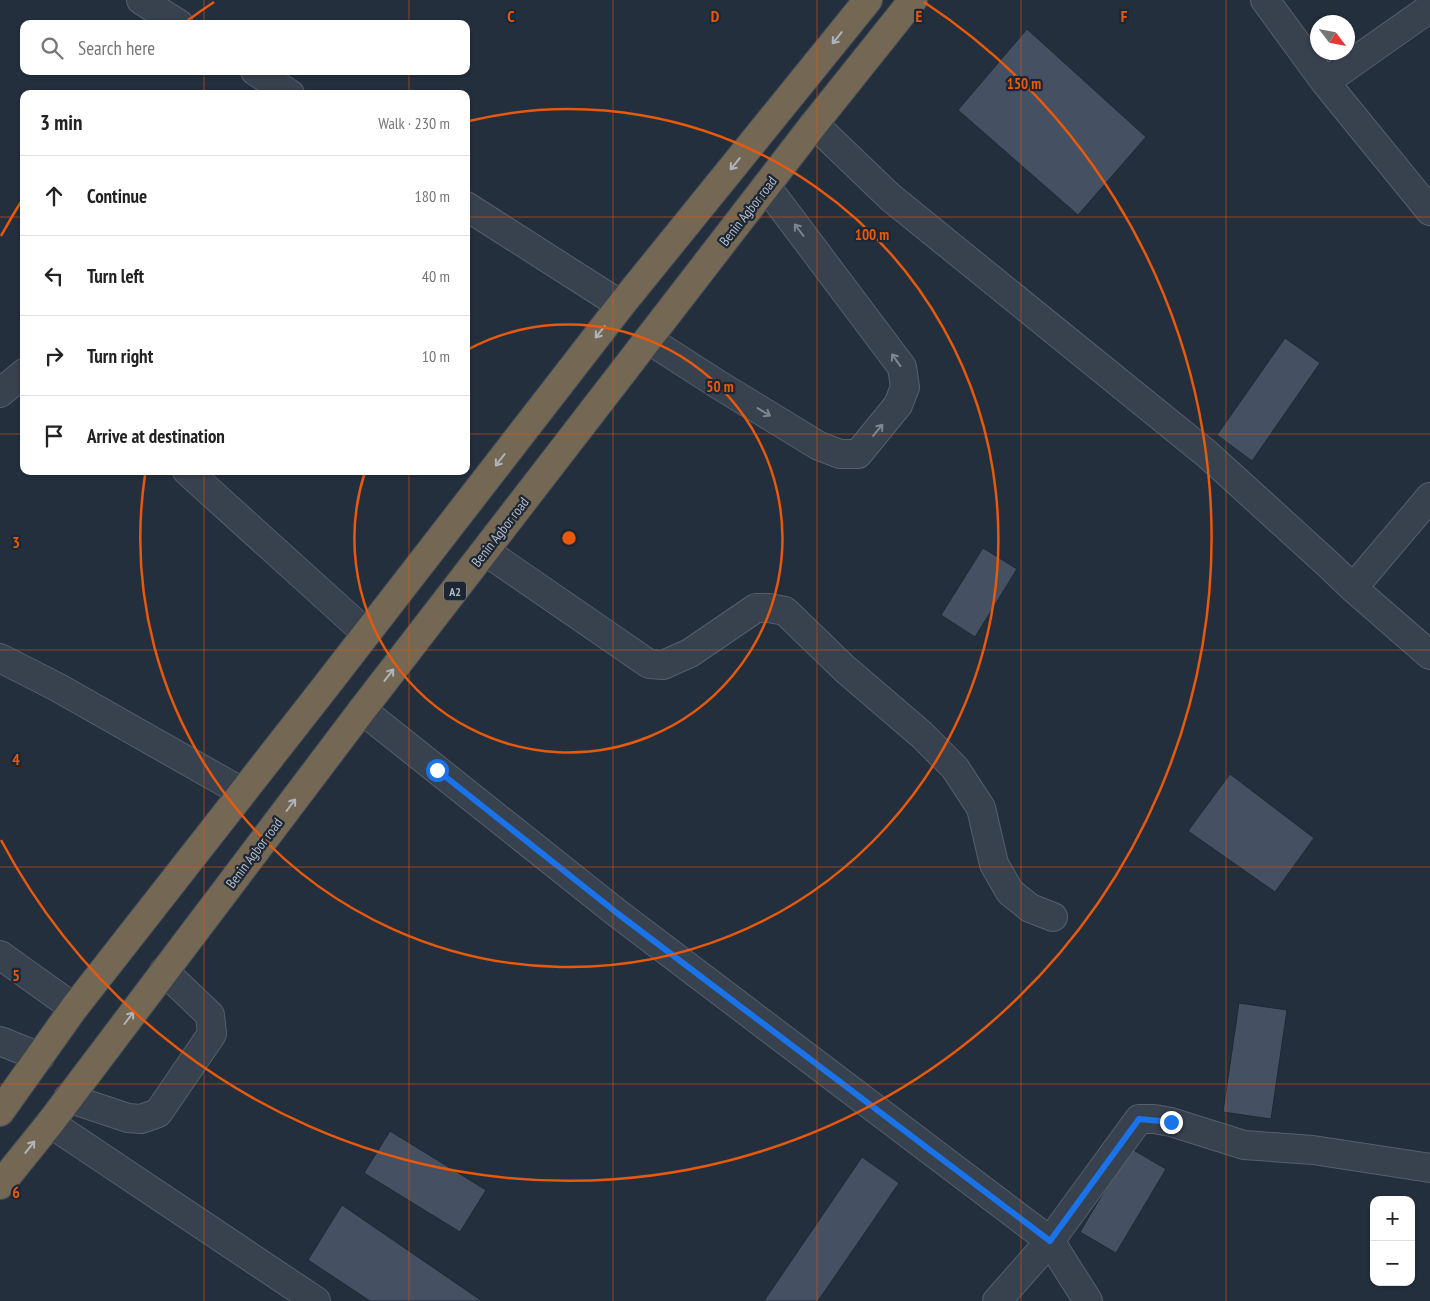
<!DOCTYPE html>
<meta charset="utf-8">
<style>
body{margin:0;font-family:"PT Sans Narrow",sans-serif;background:#f2f2f2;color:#222}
.controls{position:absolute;right:15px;bottom:15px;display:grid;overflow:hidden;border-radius:10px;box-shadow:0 1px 4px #0004}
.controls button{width:45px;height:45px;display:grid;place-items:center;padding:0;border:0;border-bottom:1px solid #e0e0e0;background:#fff;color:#222;font:25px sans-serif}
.compass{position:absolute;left:1310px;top:15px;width:45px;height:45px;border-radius:50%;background:#fff;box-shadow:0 1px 4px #0004;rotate:122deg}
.stop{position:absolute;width:15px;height:15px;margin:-11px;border:4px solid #1a73e8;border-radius:50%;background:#fff}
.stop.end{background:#1a73e8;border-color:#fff;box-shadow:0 1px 5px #0008}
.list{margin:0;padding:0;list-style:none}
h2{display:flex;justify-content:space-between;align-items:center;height:65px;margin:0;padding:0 20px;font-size:21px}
h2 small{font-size:16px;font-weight:400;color:#767676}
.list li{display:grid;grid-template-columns:32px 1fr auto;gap:15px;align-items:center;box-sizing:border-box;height:80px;padding:0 20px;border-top:1px solid #e0e0e0}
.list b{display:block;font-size:19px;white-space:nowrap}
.list em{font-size:16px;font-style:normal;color:#767676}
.icon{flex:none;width:28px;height:28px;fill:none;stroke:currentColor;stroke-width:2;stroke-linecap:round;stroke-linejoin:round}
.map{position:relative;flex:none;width:1430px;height:1301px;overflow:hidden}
.search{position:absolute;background:#fff;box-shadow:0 1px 4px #0004;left:20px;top:20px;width:450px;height:55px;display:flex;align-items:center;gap:12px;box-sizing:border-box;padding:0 18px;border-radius:10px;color:#767676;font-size:19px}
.panel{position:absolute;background:#fff;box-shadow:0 1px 4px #0004;left:20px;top:90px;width:450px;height:385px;border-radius:10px}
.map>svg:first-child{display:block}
</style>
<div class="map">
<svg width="1430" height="1301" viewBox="0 0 1430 1301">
<rect width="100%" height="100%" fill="#242f3e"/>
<!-- building -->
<path fill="#455162" stroke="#1f2835" d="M 1027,29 L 1146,137 L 1078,215 L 958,110 Z
M 1285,338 L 1320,363 L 1252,461 L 1217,435 Z
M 983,548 L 1017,569 L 975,637 L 941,615 Z
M 1230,774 L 1314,838 L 1275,892 L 1188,831 Z
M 1239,1003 L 1287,1010 L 1271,1119 L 1223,1112 Z
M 390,1131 L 486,1190 L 460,1232 L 364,1173 Z
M 1130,1148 L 1166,1169 L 1116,1253 L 1080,1232 Z
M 862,1157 L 899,1183 L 818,1301 L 764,1301 Z
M 342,1205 L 482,1301 L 370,1301 L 308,1260 Z"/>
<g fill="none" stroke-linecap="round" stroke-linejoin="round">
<defs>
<path id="minor" d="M 141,0 L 179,24
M 1265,0 L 1325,82 L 1430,211
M 255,71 L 290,94
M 1325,82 L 1430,8
M 814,124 L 890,197 L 1207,454 L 1329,565 L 1353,588 L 1430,655
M 466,206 L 621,305
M 649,340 L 719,385 L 819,446 L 840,454 L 858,454 L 898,405 L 905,387 L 902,367 L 766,186
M 0,393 L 24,373
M 187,471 L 366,633
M 485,551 L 649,664 L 663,665 L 690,653 L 756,608 L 769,608 L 785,611 L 845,669 L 922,735 L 955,768 L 981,808 L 994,864 L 1010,892 L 1030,908 L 1053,917
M 1353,588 L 1430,497
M 0,658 L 57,687 L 242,792
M 362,710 L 617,913 L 1050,1241 L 1088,1301
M 0,955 L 74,1008
M 0,1041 L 40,1057
M 68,1098 L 128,1118 L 141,1119 L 158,1113 L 212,1034 L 210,1015 L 164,971
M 50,1123 L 316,1301
M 997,1301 L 1050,1241 L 1139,1119 L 1154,1119 L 1171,1122 L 1244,1145 L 1313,1150 L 1430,1168"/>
<path id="highway" d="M 0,1112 L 74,1008 L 326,686 L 621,305 L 868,0
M 0,1185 L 50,1123 L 362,710 L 814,124 L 913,0"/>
</defs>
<!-- minor casing -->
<use href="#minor" stroke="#565f6c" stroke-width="30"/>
<!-- highway casing -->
<use href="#highway" stroke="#434c59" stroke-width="30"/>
<!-- minor -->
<use href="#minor" stroke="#38414e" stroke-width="28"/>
<!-- highway -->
<use href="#highway" stroke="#746855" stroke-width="28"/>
</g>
<!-- one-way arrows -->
<defs><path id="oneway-shaft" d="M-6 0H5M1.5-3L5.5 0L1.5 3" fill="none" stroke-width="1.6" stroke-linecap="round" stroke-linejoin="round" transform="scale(1.25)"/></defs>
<g stroke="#aeb4bd">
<use href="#oneway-shaft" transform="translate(837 38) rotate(129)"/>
<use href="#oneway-shaft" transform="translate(735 164) rotate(129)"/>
<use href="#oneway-shaft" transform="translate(600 332) rotate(128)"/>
<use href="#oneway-shaft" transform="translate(500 460) rotate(128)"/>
<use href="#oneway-shaft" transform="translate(389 675) rotate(-52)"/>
<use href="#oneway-shaft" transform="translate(291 805) rotate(-53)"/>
<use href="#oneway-shaft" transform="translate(129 1018) rotate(-53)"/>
<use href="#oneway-shaft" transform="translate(30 1147) rotate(-52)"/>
</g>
<g stroke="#7c8592">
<use href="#oneway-shaft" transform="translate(799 230) rotate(-127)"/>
<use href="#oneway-shaft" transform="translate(896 360) rotate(-126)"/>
<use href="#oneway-shaft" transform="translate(764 412) rotate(31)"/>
<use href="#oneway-shaft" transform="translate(878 430) rotate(-50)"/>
</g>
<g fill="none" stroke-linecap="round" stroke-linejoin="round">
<!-- route -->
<path stroke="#1a73e8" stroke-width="6" d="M 437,770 L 617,913 L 1050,1241 L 1139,1119 L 1171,1122"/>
</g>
<!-- grid -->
<path fill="none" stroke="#e8590c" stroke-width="1" stroke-opacity="0.55" d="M 204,0 L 204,24M 409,0 L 409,24M 613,0 L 613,1301M 817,0 L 817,1301M 1021,0 L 1021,1301M 1226,0 L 1226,1301M 204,71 L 204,94M 409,71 L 409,94M 0,217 L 24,217M 466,217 L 1430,217M 0,434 L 24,434M 466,434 L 1430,434M 204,471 L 204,1301M 409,471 L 409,1301M 0,650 L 1430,650M 0,867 L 1430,867M 0,1084 L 1430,1084"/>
<!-- distance rings -->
<g fill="none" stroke="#e8590c" stroke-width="2.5">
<path d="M467 350A214 214 0 1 1 365 472"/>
<path d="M469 121A429 429 0 1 1 145 475"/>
<path d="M1 236A643 643 0 0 1 24 197M187 21A643 643 0 0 1 214 2M924 2A643 643 0 1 1 1 840"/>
</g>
<g text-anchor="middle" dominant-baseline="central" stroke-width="4.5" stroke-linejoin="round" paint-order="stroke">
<!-- shield labels -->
<rect fill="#1d2633" stroke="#878f9c" stroke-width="1" x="444" y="581.5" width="22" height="19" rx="4"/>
<g font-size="12" font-weight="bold" fill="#b4bcc9">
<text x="455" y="591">A2</text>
</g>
<!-- street labels -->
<g font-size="14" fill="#b4bcc9" stroke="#1d2633">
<text transform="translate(748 211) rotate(-52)">Benin Agbor road</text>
<text transform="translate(500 532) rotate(-52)">Benin Agbor road</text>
<text transform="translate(254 853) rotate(-53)">Benin Agbor road</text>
</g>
</g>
<g font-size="16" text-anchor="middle" font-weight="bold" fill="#e8590c" stroke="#1d2633" stroke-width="4.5" stroke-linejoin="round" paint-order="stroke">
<text x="511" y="22">C</text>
<text x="715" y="22">D</text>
<text x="919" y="22">E</text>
<text x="1124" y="22">F</text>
<text x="16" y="548">3</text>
<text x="16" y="765">4</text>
<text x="16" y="981">5</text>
<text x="16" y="1198">6</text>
</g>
<circle cx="569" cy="538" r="8" fill="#e8590c" stroke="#1d2633" stroke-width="2.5"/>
<g font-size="15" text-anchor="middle" font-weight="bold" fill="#e8590c" stroke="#1d2633" stroke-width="4.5" stroke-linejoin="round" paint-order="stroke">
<text x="1024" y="89">150 m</text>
<text x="872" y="240">100 m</text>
<text x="720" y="392">50 m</text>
</g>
</svg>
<div class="controls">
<button>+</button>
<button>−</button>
</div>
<svg class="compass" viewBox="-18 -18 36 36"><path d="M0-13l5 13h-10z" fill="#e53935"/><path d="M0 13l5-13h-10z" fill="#767676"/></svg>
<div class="stop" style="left:437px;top:770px"></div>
<div class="stop end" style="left:1171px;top:1122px"></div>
<div class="search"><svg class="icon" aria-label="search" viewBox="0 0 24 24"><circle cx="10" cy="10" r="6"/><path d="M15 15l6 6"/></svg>Search here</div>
<section class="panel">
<h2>3 min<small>Walk · 230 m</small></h2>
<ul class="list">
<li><svg class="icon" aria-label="ahead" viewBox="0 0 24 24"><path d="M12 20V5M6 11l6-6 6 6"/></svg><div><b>Continue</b></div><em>180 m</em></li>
<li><svg class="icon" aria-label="left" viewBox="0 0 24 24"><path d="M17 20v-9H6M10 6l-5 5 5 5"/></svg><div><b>Turn left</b></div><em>40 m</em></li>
<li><svg class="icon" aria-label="right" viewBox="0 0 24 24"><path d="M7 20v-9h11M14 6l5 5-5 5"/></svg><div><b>Turn right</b></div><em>10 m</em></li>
<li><svg class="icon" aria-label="arrive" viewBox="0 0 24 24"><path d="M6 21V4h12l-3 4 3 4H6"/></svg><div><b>Arrive at destination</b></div></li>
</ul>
</section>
</div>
